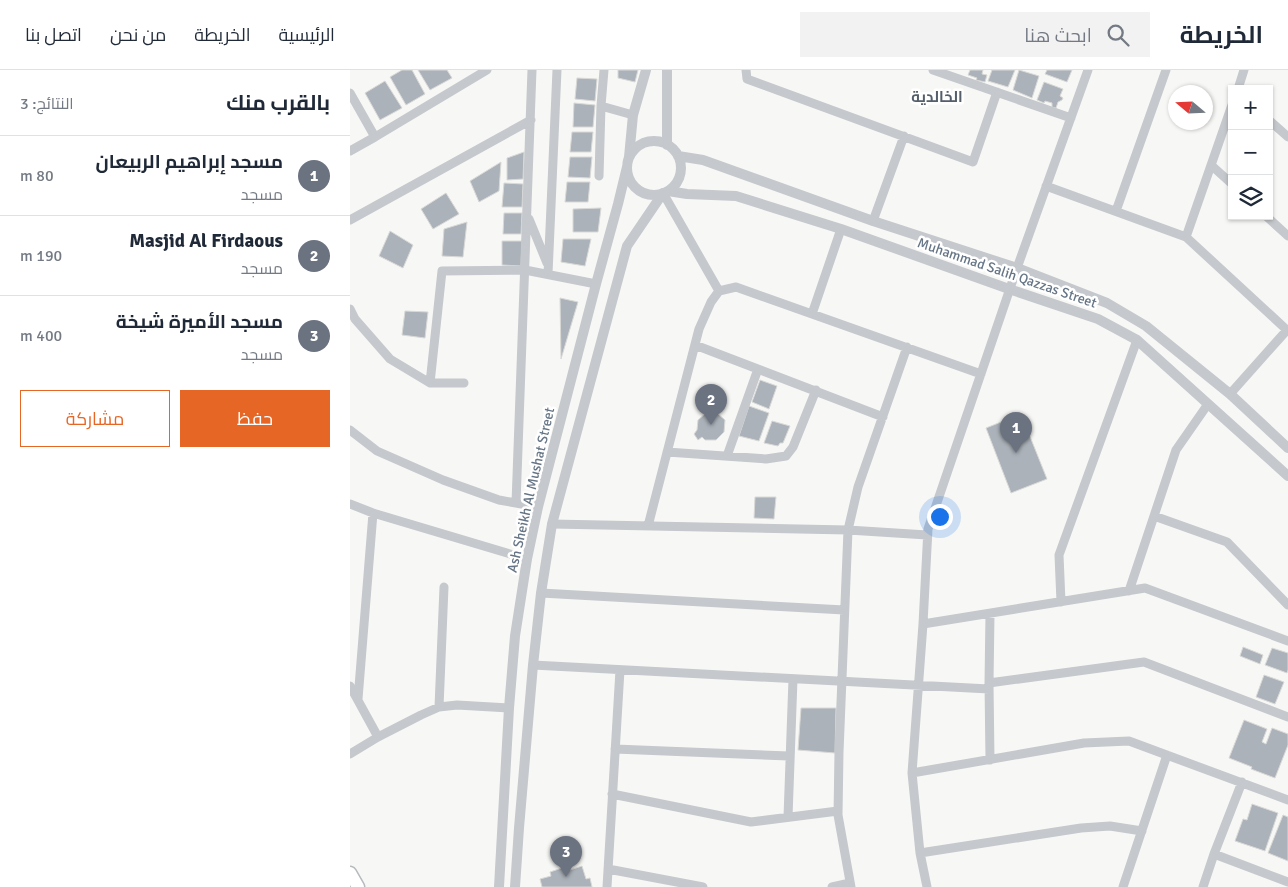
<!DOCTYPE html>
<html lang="ar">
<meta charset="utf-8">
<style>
body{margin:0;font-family:Signika,Cairo,sans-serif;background:#f2f2f3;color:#1f2937;direction:rtl}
.controls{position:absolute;right:15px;top:15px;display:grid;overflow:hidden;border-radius:0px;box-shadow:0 1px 4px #0004}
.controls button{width:45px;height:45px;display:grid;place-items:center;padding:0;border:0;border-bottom:1px solid #e0e1e3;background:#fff;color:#1f2937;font:25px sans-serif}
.compass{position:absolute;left:818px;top:15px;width:45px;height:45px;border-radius:50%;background:#fff;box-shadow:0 1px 4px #0004;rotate:289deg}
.you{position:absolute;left:589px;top:446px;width:18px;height:18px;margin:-12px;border:4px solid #fff;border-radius:50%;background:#1a73e8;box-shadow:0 0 0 8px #1a73e833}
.badge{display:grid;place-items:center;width:32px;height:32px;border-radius:50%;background:#e66626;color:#fff;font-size:16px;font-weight:700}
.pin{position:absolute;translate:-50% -41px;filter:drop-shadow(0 1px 2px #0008)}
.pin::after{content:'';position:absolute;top:26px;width:18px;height:15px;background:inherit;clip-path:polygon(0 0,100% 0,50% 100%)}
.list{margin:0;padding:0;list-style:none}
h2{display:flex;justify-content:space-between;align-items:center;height:65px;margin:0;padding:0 20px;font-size:21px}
h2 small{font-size:16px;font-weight:400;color:#747a83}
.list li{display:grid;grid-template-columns:32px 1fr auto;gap:15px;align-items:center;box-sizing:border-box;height:80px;padding:0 20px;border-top:1px solid #e0e1e3}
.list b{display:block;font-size:19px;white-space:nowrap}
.list p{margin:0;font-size:16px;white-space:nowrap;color:#747a83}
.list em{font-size:16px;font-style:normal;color:#747a83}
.actions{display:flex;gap:10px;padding:15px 20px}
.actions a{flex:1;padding:11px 0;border:1px solid #e66626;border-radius:0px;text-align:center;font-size:18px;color:#e66626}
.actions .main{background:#e66626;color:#fff}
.icon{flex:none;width:28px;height:28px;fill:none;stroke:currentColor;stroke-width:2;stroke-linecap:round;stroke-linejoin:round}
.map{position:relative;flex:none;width:938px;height:817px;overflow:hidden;direction:ltr}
header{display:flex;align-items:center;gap:30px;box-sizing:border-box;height:70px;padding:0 25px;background:#fff;border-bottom:1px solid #e0e1e3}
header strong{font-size:24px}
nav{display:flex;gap:28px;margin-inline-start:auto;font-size:18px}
.search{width:350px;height:45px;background:#f2f2f3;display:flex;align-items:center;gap:12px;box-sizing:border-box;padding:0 18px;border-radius:0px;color:#747a83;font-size:19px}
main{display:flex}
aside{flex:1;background:#fff}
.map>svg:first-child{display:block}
</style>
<header>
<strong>الخريطة</strong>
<div class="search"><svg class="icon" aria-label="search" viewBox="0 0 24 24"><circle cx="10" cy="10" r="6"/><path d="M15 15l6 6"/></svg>ابحث هنا</div>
<nav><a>الرئيسية</a><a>الخريطة</a><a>من نحن</a><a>اتصل بنا</a></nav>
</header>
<main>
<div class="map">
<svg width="938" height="817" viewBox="0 0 938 817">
<rect width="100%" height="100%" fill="#f7f8f5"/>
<!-- building -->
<path fill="#abb2b9" stroke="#d9d9d7" d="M 52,0 L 62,0 L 75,24 L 56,35 L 40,7 Z
M 68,0 L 97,0 L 102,8 L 80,20 Z
M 268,0 L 288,0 L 285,12 L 268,8 Z
M 620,0 L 633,0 L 632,4 L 637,5 L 635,12 L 626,10 L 627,8 L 618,5 Z
M 642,0 L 665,0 L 658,17 L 638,11 Z
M 669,0 L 689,6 L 682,28 L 663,20 Z
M 697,0 L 722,0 L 717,12 L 695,4 Z
M 227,8 L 247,9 L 245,31 L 225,29 Z
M 35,11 L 52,38 L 30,50 L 15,23 Z
M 694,12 L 713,19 L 710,26 L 713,28 L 712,30 L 708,32 L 706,38 L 702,37 L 702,33 L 695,31 L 694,33 L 687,30 Z
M 224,33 L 245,35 L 243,57 L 223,57 Z
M 222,62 L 243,62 L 241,82 L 220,82 Z
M 174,82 L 173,109 L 157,110 L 157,88 Z
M 220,87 L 242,87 L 240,108 L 218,107 Z
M 151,92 L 149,121 L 129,132 L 120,111 Z
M 217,112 L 240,112 L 238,132 L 215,132 Z
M 154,113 L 173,114 L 172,137 L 152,137 Z
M 96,123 L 109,144 L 83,159 L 71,139 Z
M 251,138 L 248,162 L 223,162 L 223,139 Z
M 154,143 L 172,143 L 171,164 L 153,164 Z
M 117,152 L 113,187 L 92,186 L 94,159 Z
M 40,161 L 63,175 L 53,198 L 29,186 Z
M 213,169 L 241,169 L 235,196 L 211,192 Z
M 152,171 L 172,171 L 171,196 L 152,195 Z
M 210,228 L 228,232 L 211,289 Z
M 55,241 L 78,242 L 75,268 L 52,265 Z
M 410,310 L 427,316 L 419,339 L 402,332 Z
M 399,336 L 419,343 L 409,371 L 389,366 Z
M 356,343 L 367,343 L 375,350 L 374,362 L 366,370 L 355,370 L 352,367 L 348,370 L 344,364 L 347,360 L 348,350 Z
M 671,344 L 697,409 L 661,423 L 636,358 Z
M 422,351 L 440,356 L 433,373 L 430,373 L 428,376 L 414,373 Z
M 405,427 L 426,427 L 424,449 L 404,448 Z
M 893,577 L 913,585 L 910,594 L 890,586 Z
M 922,578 L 938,583 L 938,600 L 937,603 L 915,595 Z
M 914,605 L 934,612 L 925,634 L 906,627 Z
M 451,638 L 486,638 L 485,683 L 448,680 Z
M 894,650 L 917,659 L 912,672 L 916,674 L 922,658 L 938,664 L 938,675 L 925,708 L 901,699 L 902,697 L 879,688 Z
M 902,734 L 928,743 L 915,781 L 885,771 L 893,749 L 897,750 Z
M 933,745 L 938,747 L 938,791 L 918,783 Z
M 218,796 L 220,800 L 232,796 L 236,809 L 240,808 L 242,817 L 192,817 L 190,809 L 201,806 L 200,802 Z"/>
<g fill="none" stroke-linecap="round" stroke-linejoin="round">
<defs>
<path id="primary" d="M 0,803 L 8,817"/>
</defs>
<!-- primary casing -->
<use href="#primary" stroke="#b6babe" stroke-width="15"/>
<!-- minor -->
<path stroke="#c5c8cc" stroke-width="9" d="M 254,0 L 251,36 L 283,45
M 396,0 L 397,9 L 623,92 L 647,22
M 583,0 L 721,48
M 888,19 L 894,0
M 0,23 L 25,67
M 919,50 L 938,67
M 0,81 L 25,67 L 137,0
M 861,95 L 882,114
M 249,106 L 251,36
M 696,116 L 836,167 L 938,261
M 313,123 L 369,221
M 766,141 L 816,0
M 916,146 L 938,166
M 179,149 L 197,193
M 0,150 L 181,50
M 523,151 L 554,66
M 836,167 L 882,35
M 198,204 L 207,0
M 0,239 L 5,249 L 40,289 L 80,313 L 114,313
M 462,244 L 491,159
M 345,275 L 533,347
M 80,313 L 92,201 L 175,200 L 246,214
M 880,324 L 937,260
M 0,360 L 27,381 L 93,410 L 149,430 L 188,437
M 317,382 L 416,389 L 436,386 L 443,377 L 466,320
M 377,386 L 408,299
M 166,433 L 182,0
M 0,434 L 23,443 L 177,489
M 804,446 L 877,472 L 938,535
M 202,454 L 498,460 L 577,465
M 298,456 L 349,259 L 361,232 L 369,221 L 386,217 L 631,304
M 779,521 L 826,380 L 858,334
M 191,523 L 494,540
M 711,532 L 709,485 L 787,270
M 573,554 L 795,518 L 938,571
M 183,595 L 639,619
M 639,613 L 794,592 L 938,647
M 0,616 L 28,667
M 8,629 L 23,443
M 89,637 L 94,517
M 265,679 L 439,686
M 0,684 L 28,667 L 71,645 L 89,637 L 107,635 L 159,638
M 640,690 L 639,613 L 640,544
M 562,703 L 734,673 L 779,671 L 938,730
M 262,724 L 401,752 L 488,741
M 438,747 L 443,609
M 570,783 L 731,758 L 760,756 L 792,761
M 864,784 L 938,812
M 258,799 L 353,817
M 257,817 L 270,600
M 482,817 L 500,813
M 501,817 L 488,745 L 489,682 L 498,460 L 508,417 L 557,277
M 577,817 L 570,783 L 562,703 L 573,554 L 578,459 L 667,198 L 738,0
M 773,817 L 817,685
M 853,817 L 864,784 L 892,712"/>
<!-- tertiary -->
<path stroke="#c5c8cc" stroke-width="10" d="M 317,0 L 317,75
M277 98a27 27 0 1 1 54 0a27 27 0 1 1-54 0Z
M 328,86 L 353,90 L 523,151 L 667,198 L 757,233 L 796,256 L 880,324 L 938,378
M 279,87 L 283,45 L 296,0
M 318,121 L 337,124 L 386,126 L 491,159 L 659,219 L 748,249 L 787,270 L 938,406
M 149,817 L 159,638 L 165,566 L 177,489 L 188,437 L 246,214 L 268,134 L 277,97
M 165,817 L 169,758 L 183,595 L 191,523 L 202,454 L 277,176 L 313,123"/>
<!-- primary -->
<use href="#primary" stroke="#fff" stroke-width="12"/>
</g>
<g text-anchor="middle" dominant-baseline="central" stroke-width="5" stroke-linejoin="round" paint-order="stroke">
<!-- street labels -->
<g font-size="14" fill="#667586" stroke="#fff">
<text transform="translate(657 203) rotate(19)">Muhammad Salih Qazzas Street</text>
<text transform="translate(181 420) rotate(-77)">Ash Sheikh Al Mushat Street</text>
</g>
<!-- neighbourhood labels -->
<g font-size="15" font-weight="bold" fill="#545f6b" stroke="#fff">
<text x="587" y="27">الخالدية</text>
</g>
</g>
</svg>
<div class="controls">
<button>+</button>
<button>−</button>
<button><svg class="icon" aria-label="layers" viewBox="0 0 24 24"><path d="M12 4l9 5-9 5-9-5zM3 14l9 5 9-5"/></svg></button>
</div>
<svg class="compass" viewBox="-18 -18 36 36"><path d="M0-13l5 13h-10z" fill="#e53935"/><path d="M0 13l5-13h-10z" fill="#747a83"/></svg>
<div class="you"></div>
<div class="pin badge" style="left:666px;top:383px;background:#6b7280">1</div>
<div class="pin badge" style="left:361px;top:355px;background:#6b7280">2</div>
<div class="pin badge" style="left:216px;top:807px;background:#6b7280">3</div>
</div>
<aside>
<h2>بالقرب منك<small>النتائج: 3</small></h2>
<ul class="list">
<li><span class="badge" style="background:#6b7280">1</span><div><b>مسجد إبراهيم الربيعان</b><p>مسجد</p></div><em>80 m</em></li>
<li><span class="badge" style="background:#6b7280">2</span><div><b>Masjid Al Firdaous</b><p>مسجد</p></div><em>190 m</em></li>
<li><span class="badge" style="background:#6b7280">3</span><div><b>مسجد الأميرة شيخة</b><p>مسجد</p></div><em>400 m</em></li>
</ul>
<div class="actions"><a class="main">حفظ</a><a>مشاركة</a></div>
</aside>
</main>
